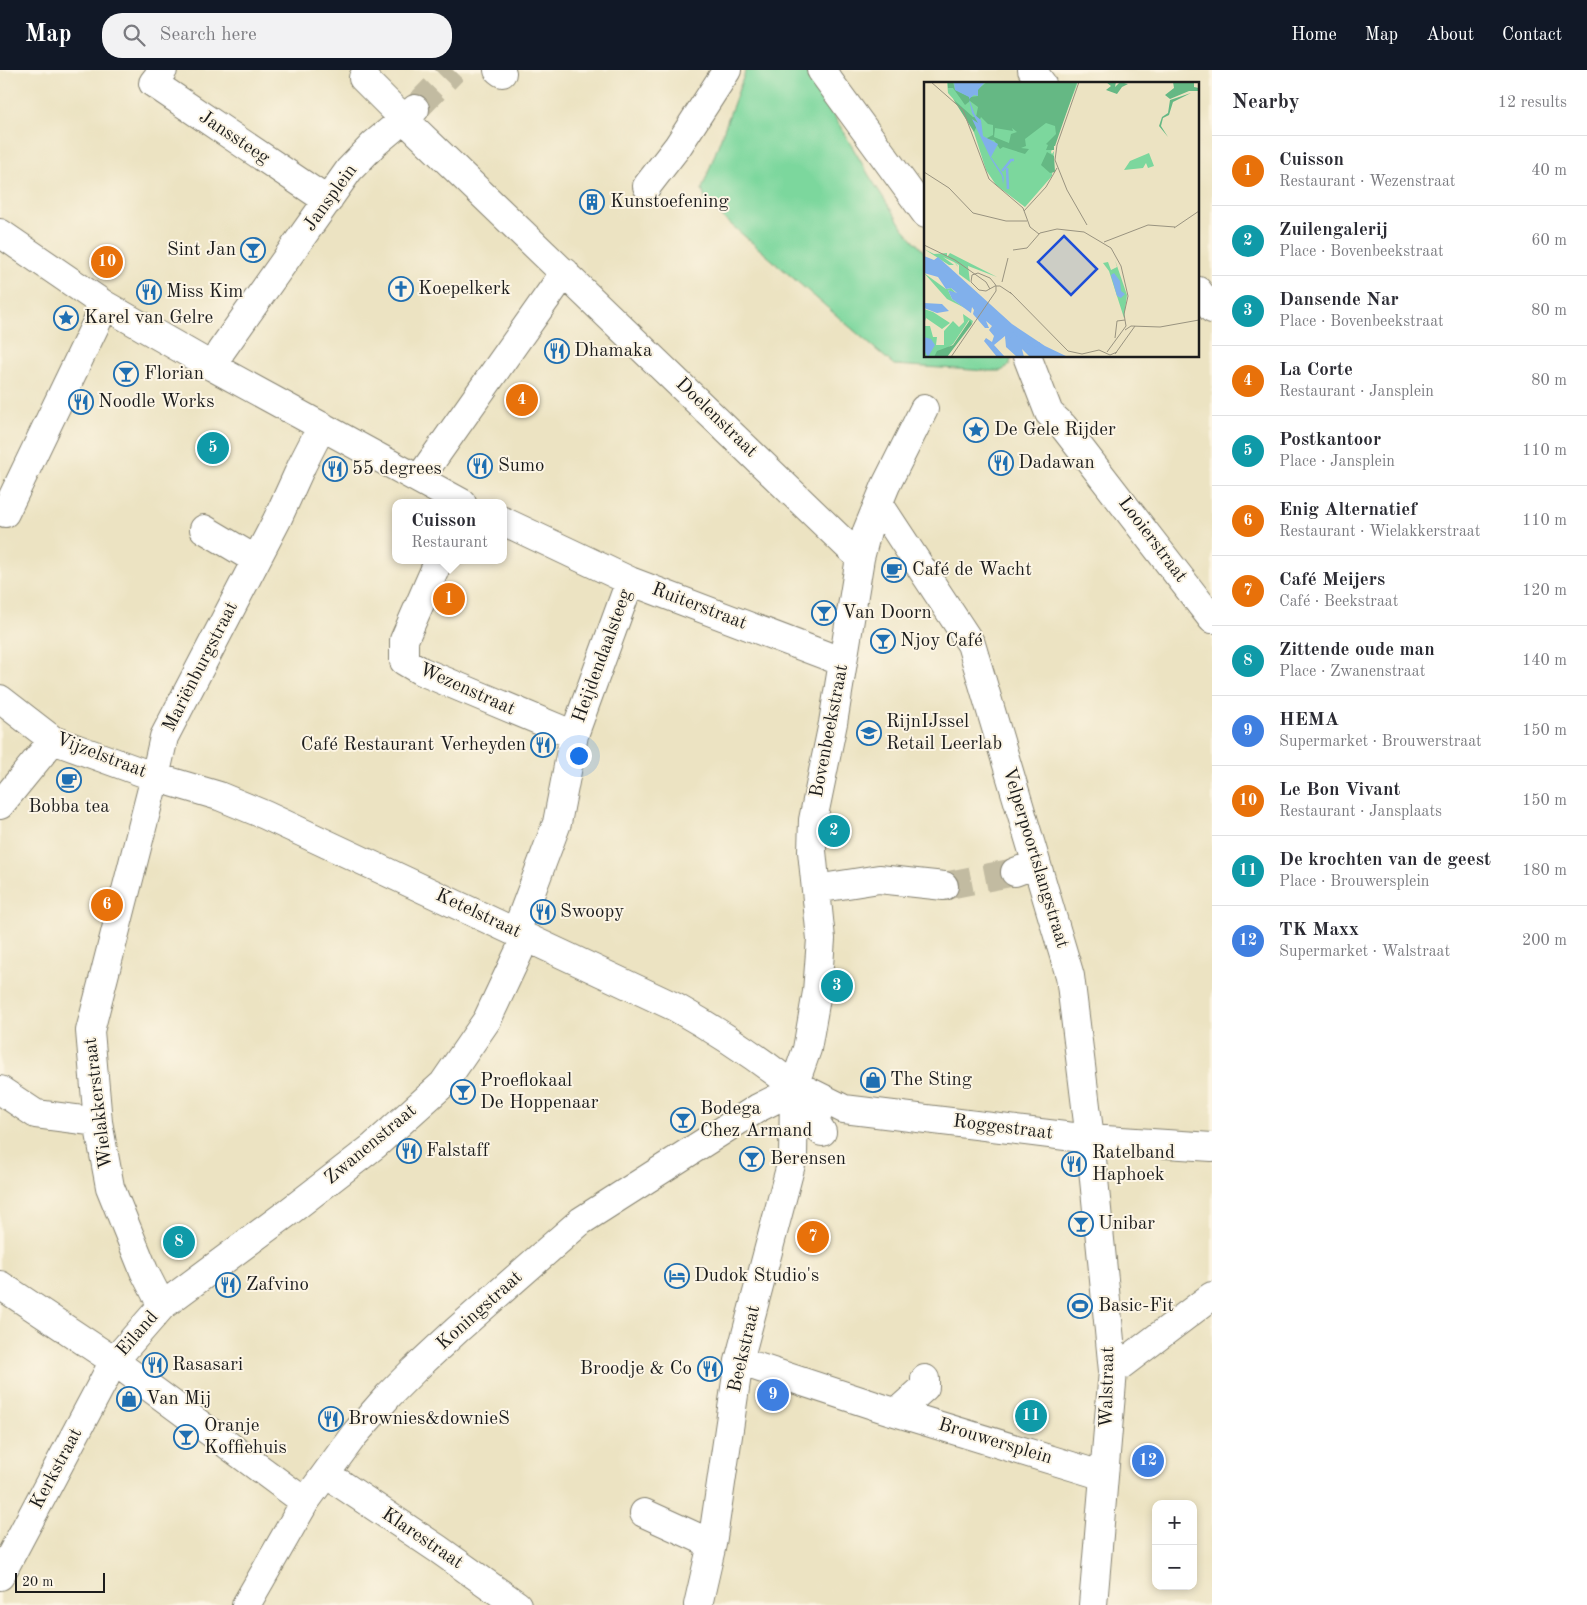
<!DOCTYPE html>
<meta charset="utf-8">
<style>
body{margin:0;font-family:"Old Standard TT",serif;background:#f2f2f3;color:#2b2b33}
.controls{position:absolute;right:15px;bottom:15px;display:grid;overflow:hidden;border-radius:10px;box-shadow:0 2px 8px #0003}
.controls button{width:45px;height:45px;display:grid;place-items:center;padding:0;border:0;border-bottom:1px solid #e1e1e2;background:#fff;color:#2b2b33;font:25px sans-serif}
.scale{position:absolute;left:15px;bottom:12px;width:90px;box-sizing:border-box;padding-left:5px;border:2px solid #1c1c1c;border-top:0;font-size:14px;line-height:18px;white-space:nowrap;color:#1c1c1c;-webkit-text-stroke:4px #fcf5e5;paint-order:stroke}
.you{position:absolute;left:578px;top:685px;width:18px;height:18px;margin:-12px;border:4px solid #fff;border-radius:50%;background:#1a73e8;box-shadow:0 0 0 8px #1a73e833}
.badge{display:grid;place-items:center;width:32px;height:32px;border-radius:50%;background:#111827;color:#fff;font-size:16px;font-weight:700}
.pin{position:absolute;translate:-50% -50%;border:2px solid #fff;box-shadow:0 1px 5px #0006}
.popup{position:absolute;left:392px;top:429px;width:115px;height:65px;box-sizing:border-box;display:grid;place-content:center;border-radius:10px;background:#fff;filter:drop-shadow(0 1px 4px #0005);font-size:16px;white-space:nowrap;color:#7c7c81}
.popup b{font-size:19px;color:#2b2b33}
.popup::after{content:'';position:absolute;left:50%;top:100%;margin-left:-10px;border:10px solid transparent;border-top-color:#fff}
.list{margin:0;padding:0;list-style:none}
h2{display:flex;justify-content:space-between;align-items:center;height:65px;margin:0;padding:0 20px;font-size:21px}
h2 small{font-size:16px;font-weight:400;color:#7c7c81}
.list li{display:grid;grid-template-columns:32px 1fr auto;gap:15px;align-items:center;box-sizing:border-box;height:70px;padding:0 20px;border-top:1px solid #e1e1e2}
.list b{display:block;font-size:19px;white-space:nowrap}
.list p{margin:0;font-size:16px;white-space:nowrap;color:#7c7c81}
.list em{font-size:16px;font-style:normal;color:#7c7c81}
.icon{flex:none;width:28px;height:28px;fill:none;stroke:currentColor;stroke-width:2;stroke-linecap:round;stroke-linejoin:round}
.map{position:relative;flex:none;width:1212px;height:1535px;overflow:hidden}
header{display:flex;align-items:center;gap:30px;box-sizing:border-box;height:70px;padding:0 25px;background:#111827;color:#fff}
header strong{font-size:24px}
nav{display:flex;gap:28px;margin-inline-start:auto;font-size:18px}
.search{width:350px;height:45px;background:#f2f2f3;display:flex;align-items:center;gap:12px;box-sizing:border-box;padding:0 18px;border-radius:20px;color:#7c7c81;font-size:19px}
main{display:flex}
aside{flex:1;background:#fff}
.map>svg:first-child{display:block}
</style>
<header>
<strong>Map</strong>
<div class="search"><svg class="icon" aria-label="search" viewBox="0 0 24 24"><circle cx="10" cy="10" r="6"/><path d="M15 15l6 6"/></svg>Search here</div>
<nav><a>Home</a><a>Map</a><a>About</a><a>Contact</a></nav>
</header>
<main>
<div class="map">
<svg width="1212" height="1535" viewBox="0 0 1212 1535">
<rect width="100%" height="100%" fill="#fcf5e5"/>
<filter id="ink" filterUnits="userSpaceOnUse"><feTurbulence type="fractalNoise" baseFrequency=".02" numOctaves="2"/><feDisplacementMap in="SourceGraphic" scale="10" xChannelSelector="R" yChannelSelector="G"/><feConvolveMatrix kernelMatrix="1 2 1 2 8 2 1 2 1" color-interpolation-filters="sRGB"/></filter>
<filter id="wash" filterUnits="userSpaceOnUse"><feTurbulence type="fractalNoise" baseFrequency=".0096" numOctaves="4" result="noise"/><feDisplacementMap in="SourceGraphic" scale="20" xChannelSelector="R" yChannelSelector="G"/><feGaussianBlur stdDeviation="1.12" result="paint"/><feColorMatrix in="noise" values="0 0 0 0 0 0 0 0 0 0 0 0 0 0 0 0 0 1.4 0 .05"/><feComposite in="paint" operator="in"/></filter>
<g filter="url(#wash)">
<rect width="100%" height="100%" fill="#ece3c2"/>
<!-- green -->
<path fill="#7cd79d" stroke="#4c7a5c" d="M 746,0 L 807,0 L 870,107 L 903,158 L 926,184 L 926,286 L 1012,286 L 1009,296 L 1001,301 L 988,301 L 894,295 L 706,133 L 702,119 Z"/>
</g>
<g filter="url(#ink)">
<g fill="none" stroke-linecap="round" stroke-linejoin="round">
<!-- minor-tunnel -->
<path stroke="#c2bba1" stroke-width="28" stroke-dasharray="28 14" stroke-linecap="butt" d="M 415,39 L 453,0
M 944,816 L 1015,802"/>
<defs>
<path id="minor" d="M 163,0 L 153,13 L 328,131
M 498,0 L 502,3
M 821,0 L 926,144
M 1032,0 L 1042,14
M 363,8 L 404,49 L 415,39
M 647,116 L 678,76 L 727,0
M 0,163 L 105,235 L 213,297
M 1198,221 L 1212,239
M 1027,286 L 1049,343 L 1063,356 L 1212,549
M 419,409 L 565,202
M 462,433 L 213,297 L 221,281 L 349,100 L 374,74 L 404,49 L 860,488
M 879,434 L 971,574 L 1070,906 L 1090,1069 L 1113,1301 L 1093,1535
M 5,443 L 105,235
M 503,451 L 630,511 L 843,592
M 204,459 L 256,490
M 439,490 L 404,570 L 404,591 L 421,601 L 574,665
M 0,629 L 53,670 L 155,707 L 219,726 L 265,745 L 675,937 C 714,959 751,983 787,1011
M 0,735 L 53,670
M 1015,802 L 1036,794
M 816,819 L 879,809 L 944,816
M 516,862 L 557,753 L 574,665 L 630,511
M 796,1010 L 807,979 L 817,922 L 821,869 L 812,781 L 813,750 L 833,653 L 860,488 L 867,461 L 886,415 L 924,339
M 800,1017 L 844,1039 L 1090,1069 L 1212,1077
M 0,1020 L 36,1044 L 98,1052
M 798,1023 L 822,1062
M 0,1215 L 114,1291 L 305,1432
M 162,1236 L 144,1201 L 110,1117 L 98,1052 L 90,961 L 155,707 L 164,667 L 277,450 L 302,395 L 322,356
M 739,1291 L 885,1339 L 1104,1406
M 1113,1301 L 1212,1226
M 897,1342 L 925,1317 L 925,1309
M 326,1404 L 438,1479 L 517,1535
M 644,1443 L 712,1474
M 0,1506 L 114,1291 L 162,1236 L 290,1141 L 374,1076 L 443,1014 L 487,950 L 526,867
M 246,1535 L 305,1432 L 354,1365 L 389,1325 L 414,1300 L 457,1260 L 581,1151 L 758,1038 L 788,1023
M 698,1535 L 712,1474 L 739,1291 L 793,1087 L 794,1024"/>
</defs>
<!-- minor casing -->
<use href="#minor" stroke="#84806f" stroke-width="30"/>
<!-- minor -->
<use href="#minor" stroke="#fff" stroke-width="28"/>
</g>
</g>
<!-- icons -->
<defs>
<symbol id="building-ring" viewBox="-11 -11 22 22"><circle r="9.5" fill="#fcf5e5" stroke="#1f6fb2" stroke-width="1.5"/><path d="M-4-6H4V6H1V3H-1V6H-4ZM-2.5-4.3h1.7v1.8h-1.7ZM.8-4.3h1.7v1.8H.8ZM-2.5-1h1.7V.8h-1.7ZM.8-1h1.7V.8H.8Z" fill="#1f6fb2"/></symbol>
<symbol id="bar-ring" viewBox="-11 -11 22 22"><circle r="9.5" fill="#fcf5e5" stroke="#1f6fb2" stroke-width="1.5"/><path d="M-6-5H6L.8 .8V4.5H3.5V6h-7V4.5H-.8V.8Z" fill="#1f6fb2"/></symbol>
<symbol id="church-ring" viewBox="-11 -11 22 22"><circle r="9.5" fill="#fcf5e5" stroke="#1f6fb2" stroke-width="1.5"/><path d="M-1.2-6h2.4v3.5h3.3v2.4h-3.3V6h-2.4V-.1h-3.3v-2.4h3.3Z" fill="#1f6fb2"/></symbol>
<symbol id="restaurant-ring" viewBox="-11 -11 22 22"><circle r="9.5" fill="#fcf5e5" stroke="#1f6fb2" stroke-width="1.5"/><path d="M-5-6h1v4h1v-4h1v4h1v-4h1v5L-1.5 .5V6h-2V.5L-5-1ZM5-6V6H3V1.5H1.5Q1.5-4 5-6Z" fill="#1f6fb2"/></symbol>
<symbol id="sight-ring" viewBox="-11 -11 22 22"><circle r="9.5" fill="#fcf5e5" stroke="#1f6fb2" stroke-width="1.5"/><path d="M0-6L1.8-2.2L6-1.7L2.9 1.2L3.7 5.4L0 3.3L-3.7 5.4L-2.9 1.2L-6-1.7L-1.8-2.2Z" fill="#1f6fb2"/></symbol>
<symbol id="cafe-ring" viewBox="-11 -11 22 22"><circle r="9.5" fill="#fcf5e5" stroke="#1f6fb2" stroke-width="1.5"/><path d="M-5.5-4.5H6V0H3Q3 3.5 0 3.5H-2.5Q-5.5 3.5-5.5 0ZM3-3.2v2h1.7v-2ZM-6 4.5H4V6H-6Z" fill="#1f6fb2"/></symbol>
<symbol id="university-ring" viewBox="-11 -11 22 22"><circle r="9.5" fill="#fcf5e5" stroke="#1f6fb2" stroke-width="1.5"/><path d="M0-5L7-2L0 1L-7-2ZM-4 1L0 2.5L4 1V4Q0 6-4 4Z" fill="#1f6fb2"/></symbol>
<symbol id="shop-ring" viewBox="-11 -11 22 22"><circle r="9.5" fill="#fcf5e5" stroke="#1f6fb2" stroke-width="1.5"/><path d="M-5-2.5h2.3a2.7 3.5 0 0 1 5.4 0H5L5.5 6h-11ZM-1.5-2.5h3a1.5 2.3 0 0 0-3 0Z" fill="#1f6fb2"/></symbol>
<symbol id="hotel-ring" viewBox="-11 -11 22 22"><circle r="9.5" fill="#fcf5e5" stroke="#1f6fb2" stroke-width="1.5"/><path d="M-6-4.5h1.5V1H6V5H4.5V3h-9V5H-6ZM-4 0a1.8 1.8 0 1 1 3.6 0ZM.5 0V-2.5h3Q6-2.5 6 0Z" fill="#1f6fb2"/></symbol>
<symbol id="stadium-ring" viewBox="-11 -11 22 22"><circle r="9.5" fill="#fcf5e5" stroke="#1f6fb2" stroke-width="1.5"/><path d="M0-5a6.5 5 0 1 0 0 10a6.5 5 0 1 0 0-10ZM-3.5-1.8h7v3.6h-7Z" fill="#1f6fb2"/></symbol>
</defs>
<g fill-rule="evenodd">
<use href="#building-ring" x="578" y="118" width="28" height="28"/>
<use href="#bar-ring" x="239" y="166" width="28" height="28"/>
<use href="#church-ring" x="387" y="205" width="28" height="28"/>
<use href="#restaurant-ring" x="135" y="208" width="28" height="28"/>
<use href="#sight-ring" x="52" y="234" width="28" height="28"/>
<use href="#restaurant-ring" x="543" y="267" width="28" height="28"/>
<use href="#bar-ring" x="112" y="290" width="28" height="28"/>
<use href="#restaurant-ring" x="67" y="318" width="28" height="28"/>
<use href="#sight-ring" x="962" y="346" width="28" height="28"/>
<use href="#restaurant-ring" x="987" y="379" width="28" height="28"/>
<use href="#restaurant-ring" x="466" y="382" width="28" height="28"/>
<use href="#restaurant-ring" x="321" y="385" width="28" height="28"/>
<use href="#cafe-ring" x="880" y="486" width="28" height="28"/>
<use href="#bar-ring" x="810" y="529" width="28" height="28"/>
<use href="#bar-ring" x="869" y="557" width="28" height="28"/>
<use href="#university-ring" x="855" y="649" width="28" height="28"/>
<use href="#restaurant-ring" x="529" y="661" width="28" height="28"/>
<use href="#cafe-ring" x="55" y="696" width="28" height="28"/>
<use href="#restaurant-ring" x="529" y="828" width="28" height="28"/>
<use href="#shop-ring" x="859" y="996" width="28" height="28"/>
<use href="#bar-ring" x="449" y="1008" width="28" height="28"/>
<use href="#bar-ring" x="669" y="1036" width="28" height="28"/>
<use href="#restaurant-ring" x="395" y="1067" width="28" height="28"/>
<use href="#bar-ring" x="738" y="1075" width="28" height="28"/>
<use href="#restaurant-ring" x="1060" y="1080" width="28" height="28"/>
<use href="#bar-ring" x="1067" y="1140" width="28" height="28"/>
<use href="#hotel-ring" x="663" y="1192" width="28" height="28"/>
<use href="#restaurant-ring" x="214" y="1201" width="28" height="28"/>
<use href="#stadium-ring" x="1066" y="1222" width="28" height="28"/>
<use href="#restaurant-ring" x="141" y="1281" width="28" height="28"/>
<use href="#restaurant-ring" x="696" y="1285" width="28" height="28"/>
<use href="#shop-ring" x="115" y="1315" width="28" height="28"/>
<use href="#restaurant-ring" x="317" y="1335" width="28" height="28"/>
<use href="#bar-ring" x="172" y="1353" width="28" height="28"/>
</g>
<g text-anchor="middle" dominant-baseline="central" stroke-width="4" stroke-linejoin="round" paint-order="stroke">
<!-- street labels -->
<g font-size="19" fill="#1c1c1c" stroke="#fcf5e5">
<text transform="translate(234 68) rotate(34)">Janssteeg</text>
<text transform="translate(331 128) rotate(-54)">Jansplein</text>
<text transform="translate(716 348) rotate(44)">Doelenstraat</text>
<text transform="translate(1152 470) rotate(53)">Looierstraat</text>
<text transform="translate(699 537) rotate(21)">Ruiterstraat</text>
<text transform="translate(603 586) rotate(-70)">Heijdendaalsteeg</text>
<text transform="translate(201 597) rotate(-63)">Mariënburgstraat</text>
<text transform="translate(467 620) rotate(24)">Wezenstraat</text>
<text transform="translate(830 661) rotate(-79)">Bovenbeekstraat</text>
<text transform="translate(101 686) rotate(21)">Vijzelstraat</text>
<text transform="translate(1035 788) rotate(73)">Velperpoortslangstraat</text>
<text transform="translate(478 844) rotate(25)">Ketelstraat</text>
<text transform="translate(99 1033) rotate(-97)">Wielakkerstraat</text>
<text transform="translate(1003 1058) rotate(7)">Roggestraat</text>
<text transform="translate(371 1075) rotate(-40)">Zwanenstraat</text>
<text transform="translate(480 1241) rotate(-42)">Koningstraat</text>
<text transform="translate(138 1264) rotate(-49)">Eiland</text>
<text transform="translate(745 1279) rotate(-77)">Beekstraat</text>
<text transform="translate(1108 1317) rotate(-89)">Walstraat</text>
<text transform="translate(995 1372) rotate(17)">Brouwersplein</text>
<text transform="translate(57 1399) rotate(-62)">Kerkstraat</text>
<text transform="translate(422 1469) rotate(34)">Klarestraat</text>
</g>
<!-- poi labels -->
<g font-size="19" fill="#1c1c1c" stroke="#fcf5e5" text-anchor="start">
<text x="610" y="132">Kunstoefening</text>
<text x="236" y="180" text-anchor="end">Sint Jan</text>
<text x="418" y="219">Koepelkerk</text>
<text x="166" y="222">Miss Kim</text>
<text x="84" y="248">Karel van Gelre</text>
<text x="574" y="281">Dhamaka</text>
<text x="144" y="304">Florian</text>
<text x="98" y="332">Noodle Works</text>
<text x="994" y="360">De Gele Rijder</text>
<text x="1018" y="393">Dadawan</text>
<text x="498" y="396">Sumo</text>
<text x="352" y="399">55 degrees</text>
<text x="912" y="500">Café de Wacht</text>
<text x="842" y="543">Van Doorn</text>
<text x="900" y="571">Njoy Café</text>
<text x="886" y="652">RijnIJssel<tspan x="886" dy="22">Retail Leerlab</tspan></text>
<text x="526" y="675" text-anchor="end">Café Restaurant Verheyden</text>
<text x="69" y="737" text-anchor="middle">Bobba tea</text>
<text x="560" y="842">Swoopy</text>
<text x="890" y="1010">The Sting</text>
<text x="480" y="1011">Proeflokaal<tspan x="480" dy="22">De Hoppenaar</tspan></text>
<text x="700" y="1039">Bodega<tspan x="700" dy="22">Chez Armand</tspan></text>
<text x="426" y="1081">Falstaff</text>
<text x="1092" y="1083">Ratelband<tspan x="1092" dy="22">Haphoek</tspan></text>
<text x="770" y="1089">Berensen</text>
<text x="1098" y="1154">Unibar</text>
<text x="694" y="1206">Dudok Studio's</text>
<text x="246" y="1215">Zafvino</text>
<text x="1098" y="1236">Basic-Fit</text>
<text x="172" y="1295">Rasasari</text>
<text x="692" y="1299" text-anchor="end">Broodje &amp; Co</text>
<text x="146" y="1329">Van Mij</text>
<text x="348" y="1349">Brownies&amp;downieS</text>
<text x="204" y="1356">Oranje<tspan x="204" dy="22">Koffiehuis</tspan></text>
</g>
</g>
<!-- overview -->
<g transform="translate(924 12)">
<rect width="275" height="275" fill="#ece3c2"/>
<path d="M 23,0 L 154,0 L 127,70 L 128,72 L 130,69 L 128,94 L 101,125 L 72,103 L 62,88 L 45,35 L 24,11 ZM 225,71 L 230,84 L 224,86 L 222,81 L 219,86 L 200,88 L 206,79 ZM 0,167 L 10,172 L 23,171 L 23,175 L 26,171 L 73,195 L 44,184 L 46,200 L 35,192 L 35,183 L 30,180 L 33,183 L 34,185 L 30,180 L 19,175 L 30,183 L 25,183 ZM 191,178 L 203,213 L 200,236 L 185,189 L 179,181 L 184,180 L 187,188 L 193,185 ZM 0,191 L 22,207 L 27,206 L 33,212 L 24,208 L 28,217 L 41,226 L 23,217 ZM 0,227 L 9,230 L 26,241 L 18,247 L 2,236 L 0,243 ZM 39,232 L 49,239 L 48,242 L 45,238 L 29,262 L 10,275 L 0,275 L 0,244 L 6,244 L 9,255 L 13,255 L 12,263 L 20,263 L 20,249 L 29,239 L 35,245 L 40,240 Z" fill="#7cd79d"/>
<path d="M 29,0 L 31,8 L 46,15 L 54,14 L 54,7 L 63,0 L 153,0 L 131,64 L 125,64 L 130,64 L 130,68 L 122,68 L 124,63 L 122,62 L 132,52 L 131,44 L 122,41 L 101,57 L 102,64 L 97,66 L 105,67 L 101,72 L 79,65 L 76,67 L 70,58 L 61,57 L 69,53 L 69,43 L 64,42 L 57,35 L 50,50 L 29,17 L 49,35 L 52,35 L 54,25 L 46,19 L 41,23 L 29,6 L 24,6 L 24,1 ZM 71,46 L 89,49 L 88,46 L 93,50 L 87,52 L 85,61 L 70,55 ZM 192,0 L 191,5 L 196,0 L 204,2 L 198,5 L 193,12 L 182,8 L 187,4 L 182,0 ZM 249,0 L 270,0 L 270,5 L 275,6 L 275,9 L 265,9 L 246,17 L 241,13 L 250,6 ZM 267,11 L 249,20 L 245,33 L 239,36 L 237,44 L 244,55 L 235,44 L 238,35 L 244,31 L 246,18 ZM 123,70 L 130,74 L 131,90 L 126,91 L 117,83 ZM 46,238 L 48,242 L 23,275 L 10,275 L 13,269 L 29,263 Z" fill="#65b884" fill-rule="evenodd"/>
<path d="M 30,0 L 61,0 L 54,8 L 54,14 L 50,13 L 45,17 L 51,33 L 57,38 L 59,54 L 74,62 L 67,75 L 78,91 L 80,96 L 79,102 L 78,94 L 67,77 L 48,37 L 54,41 L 48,31 L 45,17 L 45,15 L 31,8 ZM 0,174 L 10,178 L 14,175 L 88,242 L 121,264 L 144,275 L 106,275 L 98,267 L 100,275 L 93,275 L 82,265 L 81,254 L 70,263 L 81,275 L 73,275 L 60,259 L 62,256 L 68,260 L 70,254 L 65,248 L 68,244 L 62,239 L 65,246 L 61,246 L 49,232 L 50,228 L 48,225 L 47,231 L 28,217 L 24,208 L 33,211 L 27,206 L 22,207 L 14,195 L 0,191 ZM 190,191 L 196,199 L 197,209 L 201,212 L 197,216 L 193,214 L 187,193 ZM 0,221 L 18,222 L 25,229 L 13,231 L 0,226 ZM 0,255 L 7,257 L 11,263 L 4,275 L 0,268 Z" fill="#81b0eb"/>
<path fill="none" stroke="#81b0eb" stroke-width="2.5" d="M 83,86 L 84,107M 78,89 L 87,78 L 90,78M 82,257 L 90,251 L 111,264 L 116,261"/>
<path fill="none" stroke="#999380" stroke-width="1" d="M 7,0 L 39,28 L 65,97 L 99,126 L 106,145 L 115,152M 155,0 L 133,63 L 131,78 L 143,108 L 163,143M 0,90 L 25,106 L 49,131 L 82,139 L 103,139M 100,129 L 122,105 L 133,86M 250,146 L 275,129M 180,160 L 224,143 L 251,145M 0,163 L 31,178 L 62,200 L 66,207M 89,168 L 103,166 L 116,151 L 133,147 L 160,150 L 187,166 L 197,184 L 204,214 L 200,232 L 202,244 L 183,270M 78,200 L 84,176M 86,210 L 144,269 L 158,272 L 175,268 L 186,273 L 193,270M 201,248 L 207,244 L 236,245 L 275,238M 191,256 L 193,239 L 201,238M 191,272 L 211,244M 27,275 L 72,209 L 72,204 L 71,202 L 66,196 L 54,191 L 48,193 L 47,200 L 55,208 L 62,209 L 71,204 L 76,204 L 88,212"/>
<path fill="#1d4ed8" fill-opacity="0.15" stroke="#1d4ed8" stroke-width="2.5" d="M 140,154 L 173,187 L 147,213 L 114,180 Z"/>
<rect width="275" height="275" fill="none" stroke="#1c1c1c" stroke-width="2.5"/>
</g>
</svg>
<div class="controls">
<button>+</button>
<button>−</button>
</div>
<div class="scale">20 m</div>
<div class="you"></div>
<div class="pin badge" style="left:449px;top:529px;background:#e8710a">1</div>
<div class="popup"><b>Cuisson</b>Restaurant</div>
<div class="pin badge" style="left:834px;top:761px;background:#0f9aa8">2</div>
<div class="pin badge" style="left:837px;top:916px;background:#0f9aa8">3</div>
<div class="pin badge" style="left:522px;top:330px;background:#e8710a">4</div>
<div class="pin badge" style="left:213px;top:378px;background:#0f9aa8">5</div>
<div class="pin badge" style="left:107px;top:835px;background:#e8710a">6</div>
<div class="pin badge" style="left:813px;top:1167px;background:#e8710a">7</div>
<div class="pin badge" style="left:179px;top:1172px;background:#0f9aa8">8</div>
<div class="pin badge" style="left:773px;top:1325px;background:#3f7fe0">9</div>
<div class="pin badge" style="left:107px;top:192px;background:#e8710a">10</div>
<div class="pin badge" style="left:1031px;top:1346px;background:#0f9aa8">11</div>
<div class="pin badge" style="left:1148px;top:1391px;background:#3f7fe0">12</div>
</div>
<aside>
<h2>Nearby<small>12 results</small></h2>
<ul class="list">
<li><span class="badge" style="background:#e8710a">1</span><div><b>Cuisson</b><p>Restaurant · Wezenstraat</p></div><em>40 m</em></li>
<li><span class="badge" style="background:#0f9aa8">2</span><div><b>Zuilengalerij</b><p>Place · Bovenbeekstraat</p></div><em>60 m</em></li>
<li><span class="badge" style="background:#0f9aa8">3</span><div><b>Dansende Nar</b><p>Place · Bovenbeekstraat</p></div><em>80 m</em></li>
<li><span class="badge" style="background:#e8710a">4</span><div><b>La Corte</b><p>Restaurant · Jansplein</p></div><em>80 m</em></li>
<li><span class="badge" style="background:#0f9aa8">5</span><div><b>Postkantoor</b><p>Place · Jansplein</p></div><em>110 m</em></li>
<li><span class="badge" style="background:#e8710a">6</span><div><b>Enig Alternatief</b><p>Restaurant · Wielakkerstraat</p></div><em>110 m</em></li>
<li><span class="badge" style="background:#e8710a">7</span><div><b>Café Meijers</b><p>Café · Beekstraat</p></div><em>120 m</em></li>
<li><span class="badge" style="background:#0f9aa8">8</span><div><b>Zittende oude man</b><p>Place · Zwanenstraat</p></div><em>140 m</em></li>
<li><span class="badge" style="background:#3f7fe0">9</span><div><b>HEMA</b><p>Supermarket · Brouwerstraat</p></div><em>150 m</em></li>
<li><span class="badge" style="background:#e8710a">10</span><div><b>Le Bon Vivant</b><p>Restaurant · Jansplaats</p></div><em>150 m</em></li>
<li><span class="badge" style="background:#0f9aa8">11</span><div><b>De krochten van de geest</b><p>Place · Brouwersplein</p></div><em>180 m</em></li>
<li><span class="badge" style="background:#3f7fe0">12</span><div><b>TK Maxx</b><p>Supermarket · Walstraat</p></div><em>200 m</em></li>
</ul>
</aside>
</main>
